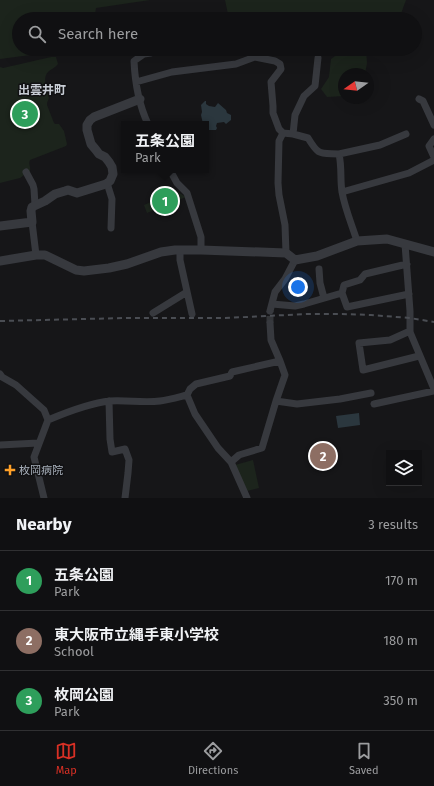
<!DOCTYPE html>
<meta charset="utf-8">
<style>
body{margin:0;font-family:"Fira Sans","Noto Sans JP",sans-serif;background:#1e1e20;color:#f1f3f6}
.controls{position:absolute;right:12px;bottom:12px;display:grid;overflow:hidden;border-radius:0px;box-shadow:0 4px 16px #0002}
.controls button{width:36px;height:36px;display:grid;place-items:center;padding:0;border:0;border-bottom:1px solid #303032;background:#101012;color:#f1f3f6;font:20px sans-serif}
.compass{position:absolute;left:338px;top:68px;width:36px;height:36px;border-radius:50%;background:#101012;box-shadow:0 4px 16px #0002;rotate:256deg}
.you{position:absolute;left:298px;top:287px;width:14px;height:14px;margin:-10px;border:3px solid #fff;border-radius:50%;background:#1a73e8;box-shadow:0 0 0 6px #1a73e833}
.badge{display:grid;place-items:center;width:26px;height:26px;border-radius:50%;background:#d93025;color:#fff;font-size:13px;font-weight:700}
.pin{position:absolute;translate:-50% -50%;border:2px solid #fff;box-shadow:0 1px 4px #0006}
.popup{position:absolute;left:121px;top:121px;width:88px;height:52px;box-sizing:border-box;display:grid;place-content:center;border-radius:0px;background:#101012;filter:drop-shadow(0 1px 3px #0005);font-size:13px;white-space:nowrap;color:#9c9d9f}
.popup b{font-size:15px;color:#f1f3f6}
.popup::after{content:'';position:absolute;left:50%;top:100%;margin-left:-8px;border:8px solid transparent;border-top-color:#101012}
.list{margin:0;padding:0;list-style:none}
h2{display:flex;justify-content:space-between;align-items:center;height:52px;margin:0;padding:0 16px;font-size:17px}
h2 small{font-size:13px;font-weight:400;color:#9c9d9f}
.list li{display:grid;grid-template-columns:26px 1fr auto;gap:12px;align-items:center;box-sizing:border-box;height:60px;padding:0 16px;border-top:1px solid #303032}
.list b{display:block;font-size:15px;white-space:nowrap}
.list p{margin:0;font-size:13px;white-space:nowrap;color:#9c9d9f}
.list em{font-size:13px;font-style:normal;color:#9c9d9f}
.icon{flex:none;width:22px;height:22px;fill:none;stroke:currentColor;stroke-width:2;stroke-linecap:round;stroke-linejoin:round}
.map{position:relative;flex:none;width:434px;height:498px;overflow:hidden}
.search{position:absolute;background:#101012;box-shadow:0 4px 16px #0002;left:12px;right:12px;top:12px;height:44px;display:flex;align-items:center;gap:10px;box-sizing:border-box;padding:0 14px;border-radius:22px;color:#9c9d9f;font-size:15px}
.sheet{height:232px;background:#101012}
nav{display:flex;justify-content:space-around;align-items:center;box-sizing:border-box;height:56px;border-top:1px solid #303032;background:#101012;font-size:11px;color:#9c9d9f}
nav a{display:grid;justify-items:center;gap:2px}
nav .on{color:#d93025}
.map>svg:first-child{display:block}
</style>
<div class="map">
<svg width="434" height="498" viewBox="0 0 434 498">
<rect width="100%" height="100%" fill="#161618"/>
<!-- green -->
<path fill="#1c241c" d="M 0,0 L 150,0 L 96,8 L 94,19 L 19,19 L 19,49 L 77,49 L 0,59 Z
M 225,0 L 406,0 L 399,19 L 229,19 Z
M 345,49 L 366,49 L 367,63 L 365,74 L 344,74 L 344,96 L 327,97 L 321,89 L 329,77 L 331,59 Z
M 51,57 L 56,57 L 58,64 C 55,68 51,69 48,72 C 42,78 47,91 49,98 L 47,103 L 47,105 L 54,123 L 55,124 L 59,124 L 64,131 L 67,144 L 66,146 L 30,160 C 28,164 31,167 30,171 L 20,178 L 0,183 L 0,67 L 3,68 Z
M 176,191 L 186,197 L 147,213 L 144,205 Z
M 253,460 L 259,488 L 247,491 L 235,465 Z"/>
<!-- water -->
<path fill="#2b373e" d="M 205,101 L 206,101 L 206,104 L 209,106 L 215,107 L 218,103 L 226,110 L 227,113 L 231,115 L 231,120 L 226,124 L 224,122 L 217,123 L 216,126 L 217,128 L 216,130 L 207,130 L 206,128 L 206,124 L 203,124 L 201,115 L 202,112 L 201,105 Z
M 359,413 L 360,425 L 338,428 L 336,416 Z"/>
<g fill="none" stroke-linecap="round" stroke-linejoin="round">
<!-- minor-tunnel -->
<path stroke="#333538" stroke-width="7" stroke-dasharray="7 3.5" stroke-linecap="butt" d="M 270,323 L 270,311"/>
<!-- minor -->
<path stroke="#37393e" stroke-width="7" d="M 318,58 L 315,86 L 304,96 L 295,115 L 293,134 L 308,138 C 319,156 319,153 339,154 C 342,167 340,180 342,192 C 345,209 352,225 357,241
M 136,82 L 172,72 L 236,64 L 255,57 L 275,61 L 280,64 L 281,69 L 271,82 L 273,106 L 273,113 L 279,129 L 283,133 L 293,134
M 419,99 L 423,101 L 434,125
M 148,124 C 139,105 135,82 134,61 L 144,54 L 151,53 L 150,49
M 283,133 L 279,141 L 278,183 L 279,195 L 285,225 L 286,253
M 434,139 L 429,146 L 434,157
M 339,154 L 380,145 L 406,134
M 171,170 L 171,172 L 177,183 L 187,193 L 201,237 L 201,250
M 26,172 L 33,185 L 34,189 L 35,205
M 107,183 L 112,199 L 111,228
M 342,192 L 409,173 L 434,160
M 32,222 L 36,255
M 405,244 L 410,311 L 410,332 L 434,389
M 180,250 L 180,260 L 192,314
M 319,269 L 320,283 L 324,298
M 342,293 L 344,285 L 360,280 L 365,274 L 407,264
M 272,304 L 295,306 L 304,304 L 342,293 L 347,307 L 409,294
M 270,311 L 275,292 L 285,279 L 295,260
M 153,313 L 187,292
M 410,331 L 390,340 L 359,343 L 363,370 L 419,356
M 0,374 L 2,377 L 16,385 L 44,410 L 48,420
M 109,401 L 110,439 L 112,452 L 125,449 L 129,460 L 128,473 L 125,498
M 276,401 L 297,404 L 340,399 L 371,393
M 374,404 L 434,391
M 0,445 L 38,443
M 231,462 L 239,455 L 262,448 L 276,401 L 285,375 L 280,361 L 271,340 L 270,323
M 44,498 L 34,457 L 48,420 C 67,412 90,403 110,401 C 127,400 144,403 160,401 C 169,400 179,397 187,395
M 247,498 L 231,462 L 218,448 L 195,414 L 187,395 L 190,389 L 196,384 L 230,376 L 232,372 L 280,361"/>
<!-- tertiary -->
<path stroke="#37393e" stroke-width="9" d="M 0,226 L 32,222 L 31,211 L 32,207 L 45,201 L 55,194 L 65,191 L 68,190 L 77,193 L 106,184 L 110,181 L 113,174 L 112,167 L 109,162 L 105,157 L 99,154 L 96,150 L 91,144 L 87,130 L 87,125 L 90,120 L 94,117 L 140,99
M 0,261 L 36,255 L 45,255 L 76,270 L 84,271 L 109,268 L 127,264 L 161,252 L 175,250 L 201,250 L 286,253 L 295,260 L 317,256 L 357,241 L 387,239 L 434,252"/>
<!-- rail -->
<path stroke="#4a4d53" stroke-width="2" stroke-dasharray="5 4" stroke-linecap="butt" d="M 0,321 L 126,318 L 225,318 L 307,314 L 342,314 L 371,315 L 410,318 L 434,322"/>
</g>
<!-- markers -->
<path fill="#ffa028" stroke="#111113" stroke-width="1.5" d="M8 464h4v4h4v4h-4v4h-4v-4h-4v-4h4z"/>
<g text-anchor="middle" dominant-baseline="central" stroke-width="3" stroke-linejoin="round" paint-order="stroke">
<!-- poi labels -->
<g font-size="11" fill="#a7afba" stroke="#111113" text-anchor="start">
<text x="19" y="470">枚岡病院</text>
</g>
<!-- neighbourhood labels -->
<g font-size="12" font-weight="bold" fill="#c8cdd5" stroke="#111113">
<text x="42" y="90">出雲井町</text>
</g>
</g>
</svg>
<div class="controls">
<button><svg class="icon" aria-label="layers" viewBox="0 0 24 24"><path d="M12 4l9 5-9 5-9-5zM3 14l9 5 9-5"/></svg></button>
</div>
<svg class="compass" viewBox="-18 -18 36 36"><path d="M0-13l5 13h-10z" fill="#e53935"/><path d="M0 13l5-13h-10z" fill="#9c9d9f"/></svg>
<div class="you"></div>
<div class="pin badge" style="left:165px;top:201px;background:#2e9e5b">1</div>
<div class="popup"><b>五条公園</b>Park</div>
<div class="pin badge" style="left:323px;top:456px;background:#8d6e63">2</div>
<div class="pin badge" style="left:25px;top:114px;background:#2e9e5b">3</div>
<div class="search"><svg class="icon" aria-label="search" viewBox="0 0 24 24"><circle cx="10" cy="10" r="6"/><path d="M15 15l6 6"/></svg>Search here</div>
</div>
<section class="sheet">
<h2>Nearby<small>3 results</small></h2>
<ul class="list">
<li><span class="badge" style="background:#2e9e5b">1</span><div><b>五条公園</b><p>Park</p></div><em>170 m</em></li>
<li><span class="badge" style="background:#8d6e63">2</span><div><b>東大阪市立縄手東小学校</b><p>School</p></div><em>180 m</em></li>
<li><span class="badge" style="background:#2e9e5b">3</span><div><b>枚岡公園</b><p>Park</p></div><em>350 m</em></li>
</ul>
</section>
<nav>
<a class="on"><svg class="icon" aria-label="map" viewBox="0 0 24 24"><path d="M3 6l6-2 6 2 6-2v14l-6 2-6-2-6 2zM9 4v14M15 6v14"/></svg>Map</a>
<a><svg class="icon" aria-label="directions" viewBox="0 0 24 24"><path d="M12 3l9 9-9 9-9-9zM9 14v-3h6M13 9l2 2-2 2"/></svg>Directions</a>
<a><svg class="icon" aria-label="saved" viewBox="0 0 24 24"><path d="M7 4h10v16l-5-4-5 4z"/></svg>Saved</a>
</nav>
